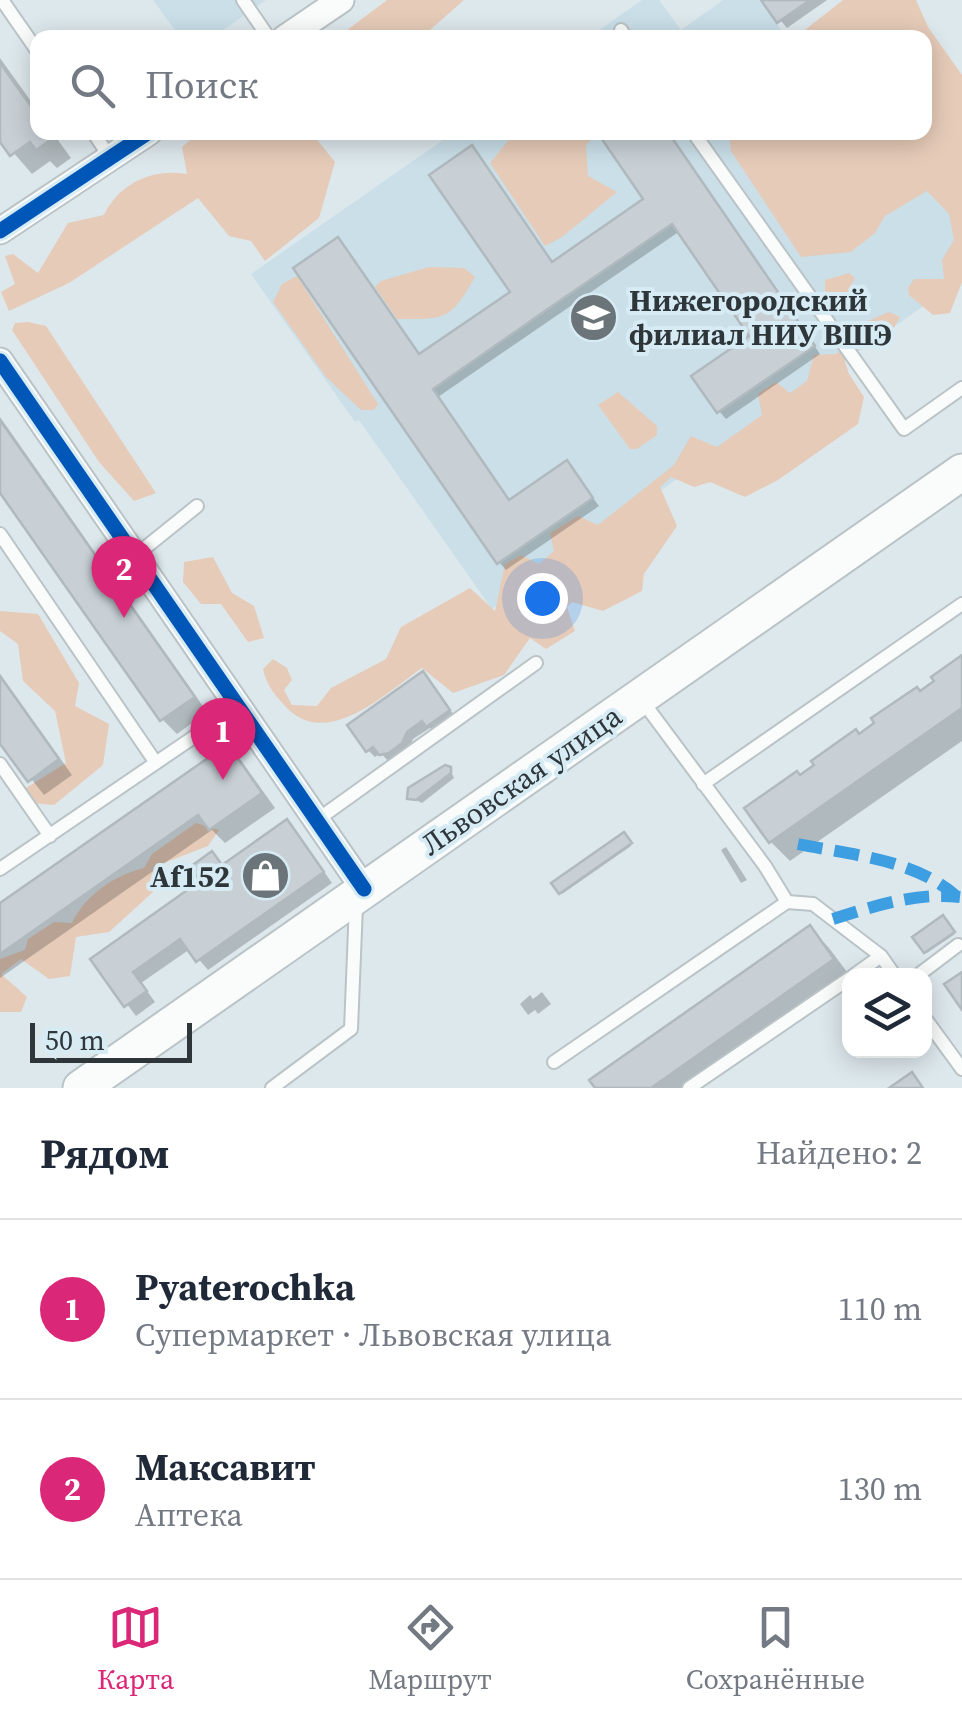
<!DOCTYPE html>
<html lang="ru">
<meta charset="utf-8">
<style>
body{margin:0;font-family:"Source Serif 4",serif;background:#f2f2f3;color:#1f2937}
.controls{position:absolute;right:30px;bottom:30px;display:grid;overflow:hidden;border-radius:20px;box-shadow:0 5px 25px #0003}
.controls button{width:90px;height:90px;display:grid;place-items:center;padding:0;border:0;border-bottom:2px solid #e0e1e3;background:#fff;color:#1f2937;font:50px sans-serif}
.scale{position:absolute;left:30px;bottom:25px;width:162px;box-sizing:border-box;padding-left:10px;border:5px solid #2e363a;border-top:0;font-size:28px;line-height:35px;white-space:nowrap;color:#2e363a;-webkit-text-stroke:8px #d6ebf4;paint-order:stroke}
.you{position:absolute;left:542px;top:598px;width:35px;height:35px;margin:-25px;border:8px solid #fff;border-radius:50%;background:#1a73e8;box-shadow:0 0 0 15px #1a73e833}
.badge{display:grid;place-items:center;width:65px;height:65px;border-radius:50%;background:#db2777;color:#fff;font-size:32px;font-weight:700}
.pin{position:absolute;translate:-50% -82px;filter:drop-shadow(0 2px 5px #0008)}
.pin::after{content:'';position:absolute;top:52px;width:35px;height:30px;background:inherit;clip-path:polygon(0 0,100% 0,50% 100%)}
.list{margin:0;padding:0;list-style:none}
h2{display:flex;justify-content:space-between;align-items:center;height:130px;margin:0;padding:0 40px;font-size:42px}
h2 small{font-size:32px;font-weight:400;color:#747a83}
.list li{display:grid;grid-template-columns:65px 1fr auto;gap:30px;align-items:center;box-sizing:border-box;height:180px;padding:0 40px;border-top:2px solid #e0e1e3}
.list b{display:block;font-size:38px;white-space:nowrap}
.list p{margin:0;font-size:32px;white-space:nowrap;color:#747a83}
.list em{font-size:32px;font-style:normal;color:#747a83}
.icon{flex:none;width:55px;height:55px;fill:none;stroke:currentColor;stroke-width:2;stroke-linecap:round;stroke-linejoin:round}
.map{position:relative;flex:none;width:962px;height:1088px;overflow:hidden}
.search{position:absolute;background:#fff;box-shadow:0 5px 25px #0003;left:30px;right:30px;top:30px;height:110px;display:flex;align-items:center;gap:25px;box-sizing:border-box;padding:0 35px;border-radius:20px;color:#747a83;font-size:38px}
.sheet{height:490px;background:#fff}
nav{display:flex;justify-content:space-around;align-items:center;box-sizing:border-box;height:140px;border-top:2px solid #e0e1e3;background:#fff;font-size:28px;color:#747a83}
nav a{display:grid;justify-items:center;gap:5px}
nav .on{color:#db2777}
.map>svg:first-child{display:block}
</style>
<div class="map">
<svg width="962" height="1088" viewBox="0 0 962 1088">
<rect width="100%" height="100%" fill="#dde8ed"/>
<!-- built -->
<path fill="#cadfe8" d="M 153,0 L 266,0 L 212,38 L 180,37 Z
M 642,0 L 659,0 L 681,30 L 723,0 L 760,0 L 786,37 L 588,38 Z
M 904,0 L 962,83 L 962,279 L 492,609 L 359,420 L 355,422 L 251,274 L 453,133 L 924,132 L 924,38 Z"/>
<!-- green -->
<path fill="#e6cbb8" d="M 387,0 L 464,0 L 422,37 L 338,37 Z
M 843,0 L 916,0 L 928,27 L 962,75 L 962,282 L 950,313 L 933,315 L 909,295 L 908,288 L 914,279 L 944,279 L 942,260 L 954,240 L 949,214 L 927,191 L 885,216 L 875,233 L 851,252 L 801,257 L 731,151 L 729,133 L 924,132 L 924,38 L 796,37 Z
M 198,133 L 336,133 L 314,136 L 335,162 L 319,218 L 265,261 L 251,241 L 229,236 L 198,198 L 69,283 L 9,311 L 1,292 L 15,284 L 5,256 L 13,254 L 38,273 L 68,223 L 104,215 C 119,183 153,168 187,174 L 182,147 Z
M 521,133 L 593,133 L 595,135 L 586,145 L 588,176 L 617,192 L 562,237 L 545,246 L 490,163 L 507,142 Z
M 429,267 L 464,268 L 475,277 C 450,321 446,319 397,319 L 375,287 L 381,281 Z
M 849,273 L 855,278 L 850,287 L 864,301 L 864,312 L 839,311 L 825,294 L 825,280 Z
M 297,276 L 378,404 L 374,410 L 361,410 L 326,377 L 273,302 L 282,284 Z
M 889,312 L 900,317 L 889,336 L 867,344 L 844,359 L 849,374 L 864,397 L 858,424 L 778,480 L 745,497 L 710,482 L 694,487 L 671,477 L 660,487 L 677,526 L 644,574 L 642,591 L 603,611 L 572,602 L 567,607 L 575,631 L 546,649 L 530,638 L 504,675 L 453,693 L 422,668 C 387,692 328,750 287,708 C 275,695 267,687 263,669 L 273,659 L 287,668 L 292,680 L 284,690 L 292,705 L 317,706 L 331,688 L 386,659 L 401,627 L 470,588 L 495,611 L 505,564 L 521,555 L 539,564 L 554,551 L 550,533 L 578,516 L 598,525 L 674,465 L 691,436 L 717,447 L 762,415 L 758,394 L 776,382 L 790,393 L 807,381 L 814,355 L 836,354 L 853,344 L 854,327 Z
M 28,322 L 46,326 L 156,493 L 134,501 L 99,462 L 12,330 L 15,323 Z
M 618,392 L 657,426 L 657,435 L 637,449 L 630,449 L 598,405 Z
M 213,557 L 232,593 L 254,606 L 264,638 L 248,642 L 221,604 L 201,604 L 183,582 L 184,562 Z
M 0,611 L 38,614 L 79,683 L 75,706 L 109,724 L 103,765 L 54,805 L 30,803 L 26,788 L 66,763 L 55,711 L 23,681 L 18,644 L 0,631 Z
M 196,823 L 219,830 L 208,846 L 153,867 L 153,892 L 109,932 L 76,937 L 70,976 L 49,979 L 21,959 L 1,974 L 27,997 L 21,1012 L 0,1012 L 0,959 L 25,950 L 28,939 L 54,922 L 72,923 C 85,895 115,875 144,868 L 152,854 Z"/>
<!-- shadow -->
<path fill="#0003" d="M 764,0 L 827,0 L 787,28 Z
M 0,58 L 38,111 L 38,132 L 52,132 L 71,158 L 57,168 L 50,161 L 32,174 L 0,137 Z
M 668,132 L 820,354 L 726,419 L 719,411 L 753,337 L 680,231 L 438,397 L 510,502 L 567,463 L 599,506 L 506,570 L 499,562 L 420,357 L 514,293 L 479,156 L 553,264 L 646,200 Z
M 0,417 L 207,712 L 177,734 L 162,719 L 0,488 Z
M 962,658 L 962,741 L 790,861 L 771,842 L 748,809 L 800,778 L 920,694 Z
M 0,674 L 72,775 L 44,795 L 0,739 Z
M 430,682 L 456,718 L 435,733 L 430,728 L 413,739 L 409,751 L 397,759 L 388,761 L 381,753 L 375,757 L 368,750 Z
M 227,747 L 242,762 L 275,808 L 225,843 L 212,830 L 0,978 L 0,906 Z
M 450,769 L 454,778 L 422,803 L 408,796 Z
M 296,832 L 332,883 L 208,970 L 190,949 L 141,983 L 155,1002 L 136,1016 L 93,959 Z
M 625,837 L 631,846 L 562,894 L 554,884 Z
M 726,847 L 747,880 L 741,883 L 721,850 Z
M 943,918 L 955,934 L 927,953 L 916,937 Z
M 810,928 L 829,948 L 850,976 L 698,1088 L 598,1088 L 593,1081 Z
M 542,992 L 551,1004 L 538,1014 L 535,1010 L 528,1015 L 520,1004 L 530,995 L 533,999 Z"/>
<!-- building -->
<path fill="#c8d0d5" stroke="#b0b9bd" stroke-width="2.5" d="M 761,0 L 810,0 L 777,23 Z
M 0,63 L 38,116 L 38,132 L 49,132 L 53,138 L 36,150 L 30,142 L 10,156 L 0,142 Z
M 597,132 L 668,132 L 815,346 L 717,413 L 691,376 L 749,336 L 672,224 L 552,306 L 433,389 L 509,500 L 567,460 L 593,498 L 497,564 L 293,268 L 338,237 L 419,354 L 510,292 L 429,175 L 472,145 L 552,262 L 643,199 Z
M 0,420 L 195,697 L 160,721 L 0,493 Z
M 962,655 L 962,708 L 769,843 L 744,808 L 797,771 L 800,775 L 814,765 L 811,761 L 856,729 L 859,734 L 874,723 L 871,718 L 917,687 L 920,691 L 934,681 L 931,677 Z
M 423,671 L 450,710 L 426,727 L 422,721 L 407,732 L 402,743 L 389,753 L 379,755 L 373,747 L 366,752 L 347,725 Z
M 0,676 L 59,759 L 28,782 L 0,744 Z
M 228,744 L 262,793 L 209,830 L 198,815 L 0,954 L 0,903 Z
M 445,765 L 451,767 L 451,773 L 416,800 L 407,799 L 408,788 Z
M 287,819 L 324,872 L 196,962 L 180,939 L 133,972 L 147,991 L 124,1007 L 90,959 L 200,881 L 190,867 L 212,851 L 222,865 Z
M 624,832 L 632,843 L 559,894 L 551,883 Z
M 943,915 L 955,932 L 924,953 L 912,937 Z
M 810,925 L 834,959 L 651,1088 L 595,1088 L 589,1080 Z
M 962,972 L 962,1010 L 944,984 Z
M 912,1072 L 923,1088 L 889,1088 Z"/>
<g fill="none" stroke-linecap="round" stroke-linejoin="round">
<defs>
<path id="lane" d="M 2,0 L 38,52
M 243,0 L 269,38
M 621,30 L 626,38
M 93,132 L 111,159
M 693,132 L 904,429 L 962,388
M 0,534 L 156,763
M 135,556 L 197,506
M 641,699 L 765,866 L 787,902 L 813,904 L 881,956 L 895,976
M 0,764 L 50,836
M 703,784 L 962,604
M 317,820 L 536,663
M 0,869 L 210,726 L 245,716
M 853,976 L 881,956
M 917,976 L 958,945
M 924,1017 L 962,1069
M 554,1062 L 787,902
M 272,1088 L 351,1029 L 356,905
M 689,1088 L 850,978"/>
<path id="street" d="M 285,38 L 341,0
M 0,231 L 149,132
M 0,361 L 364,889"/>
<path id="secondary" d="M 81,1088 L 962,472"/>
</defs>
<!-- lane casing -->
<use href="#lane" stroke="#bac3c6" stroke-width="16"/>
<!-- street casing -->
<use href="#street" stroke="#bac3c6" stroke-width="29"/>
<!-- secondary casing -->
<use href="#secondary" stroke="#bac3c6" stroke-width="39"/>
<!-- lane -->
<use href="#lane" stroke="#fafcfc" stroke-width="12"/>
<!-- street -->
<use href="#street" stroke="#fafcfc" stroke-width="25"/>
<!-- secondary -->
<use href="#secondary" stroke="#fafcfc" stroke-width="35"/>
<!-- quiet -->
<path stroke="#3d9ee2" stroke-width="12" stroke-dasharray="25 12" stroke-linecap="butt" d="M 798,844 C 851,855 914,859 956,896
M 833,919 C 875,906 916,892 960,897"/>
<defs>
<path id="cycleway" d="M 0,231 L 149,132
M 0,361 L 364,889"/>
</defs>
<!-- cycleway casing -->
<use href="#cycleway" stroke="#d6ebf4" stroke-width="21"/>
<!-- cycleway -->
<use href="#cycleway" stroke="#0057b8" stroke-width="15"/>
</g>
<!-- icons -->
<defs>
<symbol id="university-disc" viewBox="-11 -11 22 22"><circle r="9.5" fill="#6b7479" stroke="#d6ebf4"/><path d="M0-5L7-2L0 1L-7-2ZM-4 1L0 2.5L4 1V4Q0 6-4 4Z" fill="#fff"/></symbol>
<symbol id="shop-disc" viewBox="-11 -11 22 22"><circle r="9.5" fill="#6b7479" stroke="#d6ebf4"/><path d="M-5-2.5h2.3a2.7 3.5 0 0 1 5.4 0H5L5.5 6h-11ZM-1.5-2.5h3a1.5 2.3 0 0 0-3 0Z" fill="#fff"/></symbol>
</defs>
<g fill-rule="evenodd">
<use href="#university-disc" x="566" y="290" width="55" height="55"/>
<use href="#shop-disc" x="238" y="848" width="55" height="55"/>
</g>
<g text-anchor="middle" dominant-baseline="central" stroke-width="8" stroke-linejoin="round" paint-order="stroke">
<!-- poi labels -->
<g font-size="30" font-weight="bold" fill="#2e363a" stroke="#d6ebf4" text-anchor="start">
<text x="629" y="300">Нижегородский<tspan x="629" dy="34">филиал НИУ ВШЭ</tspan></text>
<text x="230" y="876" text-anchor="end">Af152</text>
</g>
<!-- street labels -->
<g font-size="30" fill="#2e363a" stroke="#d6ebf4">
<text transform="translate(521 780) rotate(-35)">Львовская улица</text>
</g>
</g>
</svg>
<div class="controls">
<button><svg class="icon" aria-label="layers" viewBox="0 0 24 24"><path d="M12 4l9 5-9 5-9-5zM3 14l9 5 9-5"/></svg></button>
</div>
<div class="scale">50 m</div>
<div class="you"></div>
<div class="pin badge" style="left:223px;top:780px">1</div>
<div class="pin badge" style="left:124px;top:618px">2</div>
<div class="search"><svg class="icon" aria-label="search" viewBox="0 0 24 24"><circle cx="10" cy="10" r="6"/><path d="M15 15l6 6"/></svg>Поиск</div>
</div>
<section class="sheet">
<h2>Рядом<small>Найдено: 2</small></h2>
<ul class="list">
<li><span class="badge">1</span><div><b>Pyaterochka</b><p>Супермаркет · Львовская улица</p></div><em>110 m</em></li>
<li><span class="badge">2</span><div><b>Максавит</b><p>Аптека</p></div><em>130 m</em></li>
</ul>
</section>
<nav>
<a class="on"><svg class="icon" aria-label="map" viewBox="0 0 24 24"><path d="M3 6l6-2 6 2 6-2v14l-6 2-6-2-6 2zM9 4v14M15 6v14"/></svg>Карта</a>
<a><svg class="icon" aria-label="directions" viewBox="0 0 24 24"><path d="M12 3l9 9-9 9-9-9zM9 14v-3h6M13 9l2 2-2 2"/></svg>Маршрут</a>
<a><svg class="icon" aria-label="saved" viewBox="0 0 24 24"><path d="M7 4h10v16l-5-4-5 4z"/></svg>Сохранённые</a>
</nav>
